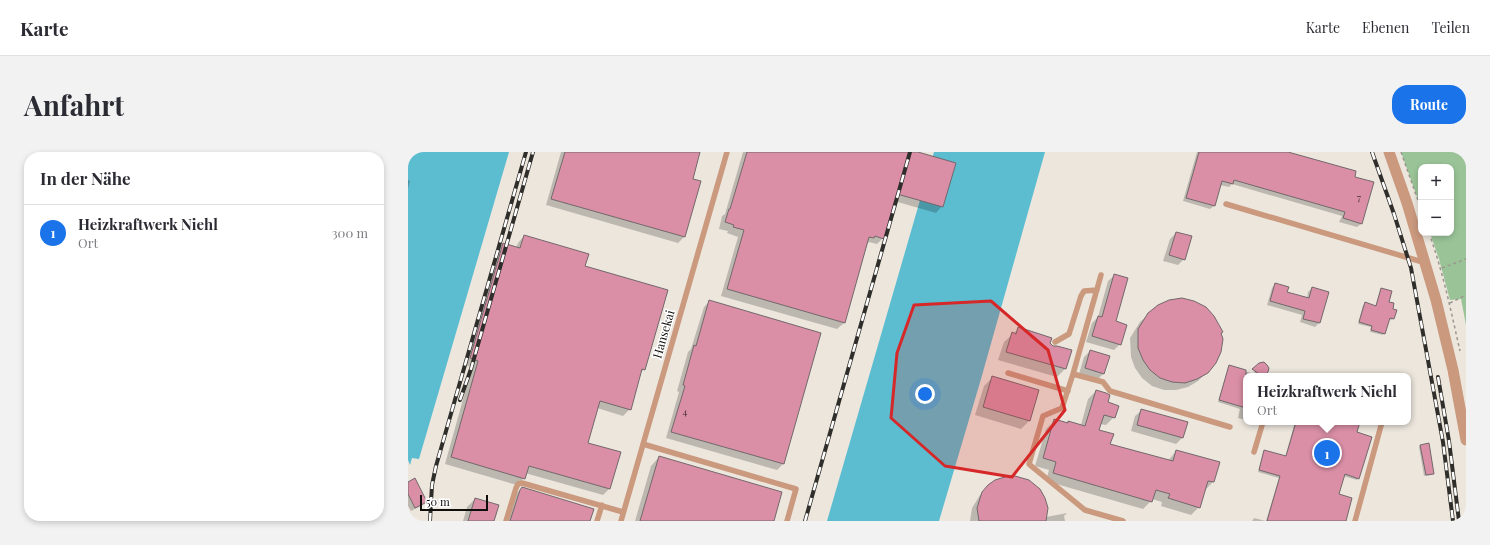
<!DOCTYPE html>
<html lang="de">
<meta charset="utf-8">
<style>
body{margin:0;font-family:"Playfair Display",serif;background:#f2f2f3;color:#2b2b33}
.controls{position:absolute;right:12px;top:12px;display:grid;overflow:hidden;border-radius:8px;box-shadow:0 2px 6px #0003}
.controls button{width:36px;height:36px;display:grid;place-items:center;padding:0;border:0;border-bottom:1px solid #e1e1e2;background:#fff;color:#2b2b33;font:20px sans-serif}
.scale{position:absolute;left:12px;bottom:10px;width:68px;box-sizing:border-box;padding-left:4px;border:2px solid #100e0b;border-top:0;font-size:11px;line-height:14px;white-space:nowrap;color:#100e0b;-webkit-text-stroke:3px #fff;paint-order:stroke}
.you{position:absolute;left:517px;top:242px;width:14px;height:14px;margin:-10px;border:3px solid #fff;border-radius:50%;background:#1a73e8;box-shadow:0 0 0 6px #1a73e833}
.badge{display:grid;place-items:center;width:26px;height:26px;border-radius:50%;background:#1a73e8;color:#fff;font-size:13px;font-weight:700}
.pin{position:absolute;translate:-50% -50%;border:2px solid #fff;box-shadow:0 1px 4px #0006}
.popup{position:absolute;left:835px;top:221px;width:168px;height:52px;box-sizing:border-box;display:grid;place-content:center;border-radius:8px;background:#fff;filter:drop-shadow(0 1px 3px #0005);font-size:13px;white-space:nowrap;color:#7c7c81}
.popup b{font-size:15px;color:#2b2b33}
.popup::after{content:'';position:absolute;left:50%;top:100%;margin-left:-8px;border:8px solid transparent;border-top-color:#fff}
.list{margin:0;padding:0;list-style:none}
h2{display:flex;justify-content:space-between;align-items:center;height:52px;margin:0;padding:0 16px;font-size:17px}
h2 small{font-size:13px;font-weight:400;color:#7c7c81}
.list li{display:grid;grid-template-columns:26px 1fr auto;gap:12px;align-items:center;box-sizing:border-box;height:56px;padding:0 16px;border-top:1px solid #e1e1e2}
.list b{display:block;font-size:15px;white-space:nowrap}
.list p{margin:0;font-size:13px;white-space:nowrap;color:#7c7c81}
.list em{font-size:13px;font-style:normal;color:#7c7c81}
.map{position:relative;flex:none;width:1058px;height:369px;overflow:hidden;border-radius:16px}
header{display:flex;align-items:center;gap:24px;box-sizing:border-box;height:56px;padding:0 20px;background:#fff;border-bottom:1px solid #e1e1e2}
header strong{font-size:19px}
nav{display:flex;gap:22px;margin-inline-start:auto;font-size:14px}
.intro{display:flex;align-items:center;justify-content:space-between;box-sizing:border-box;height:96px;padding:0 24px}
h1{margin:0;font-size:28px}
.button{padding:10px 18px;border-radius:16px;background:#1a73e8;color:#fff;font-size:14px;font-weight:700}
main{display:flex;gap:24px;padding:0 24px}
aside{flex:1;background:#fff;border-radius:16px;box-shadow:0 2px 6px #0003}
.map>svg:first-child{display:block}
</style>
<header>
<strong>Karte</strong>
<nav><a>Karte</a><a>Ebenen</a><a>Teilen</a></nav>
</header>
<div class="intro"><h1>Anfahrt</h1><a class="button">Route</a></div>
<main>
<aside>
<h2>In der Nähe<small></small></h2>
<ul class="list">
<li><span class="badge">1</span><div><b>Heizkraftwerk Niehl</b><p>Ort</p></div><em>300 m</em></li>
</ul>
</aside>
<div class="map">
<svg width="1058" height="369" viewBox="0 0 1058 369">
<rect width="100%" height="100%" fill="#ece6dd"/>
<!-- green -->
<path fill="#9ac498" d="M 993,0 L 1058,0 L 1058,173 L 1053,147 L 1042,148 L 1031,107 L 1022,81 L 1043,81 L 1043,15 L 1013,15 L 1013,56 Z"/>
<!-- water -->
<path fill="#5cbdd1" d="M 0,0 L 101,0 L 11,307 L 4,306 L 2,313 L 0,308 Z
M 526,0 L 637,0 L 573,227 L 531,369 L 419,369 Z"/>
<!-- shadow -->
<path fill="#0003" d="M 153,0 L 291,0 L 283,28 L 276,85 L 270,91 L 138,53 Z
M 335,0 L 507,0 L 534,54 L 528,61 L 486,49 L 475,86 L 469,92 L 461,90 L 459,92 L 436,171 L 429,177 L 313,144 L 330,85 L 319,81 L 320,79 L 311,77 L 314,64 L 317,62 Z
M 789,0 L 876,0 L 946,25 L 953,72 L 949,75 L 931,70 L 934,64 L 824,32 L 821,35 L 812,33 L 806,54 L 802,57 L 775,49 Z
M 0,28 L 2,29 L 0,37 Z
M 768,81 L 776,107 L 770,113 L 755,109 L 762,87 Z
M 116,84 L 176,115 L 236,217 L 232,222 L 222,257 L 215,264 L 189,256 L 179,292 L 201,337 L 195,343 L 117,321 L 116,326 L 109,333 L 37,312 L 64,215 L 56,213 L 89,98 L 95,92 L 108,96 L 110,91 Z
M 707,123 L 706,170 L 712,192 L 706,198 L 678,190 L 684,171 L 690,165 L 700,129 Z
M 867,132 L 878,141 L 899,147 L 900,140 L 904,136 L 919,141 L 911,171 L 907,175 L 892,170 L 894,163 L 859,153 L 864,136 Z
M 974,137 L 983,158 L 985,166 L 984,168 L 981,167 L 975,183 L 962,180 L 963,175 L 950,172 L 955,153 L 957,152 L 967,155 L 972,139 Z
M 302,149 L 412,181 L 375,312 L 369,318 L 258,286 L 271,240 L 269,239 L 280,200 L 283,197 L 296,155 Z
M 741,162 L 812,181 L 799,220 L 790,229 L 780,235 L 768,238 L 756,238 L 744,234 L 734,226 L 727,216 L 723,205 L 722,186 L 732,170 Z
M 611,176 L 641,192 L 657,217 L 649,225 L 590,208 L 596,190 Z
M 682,199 L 695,222 L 689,228 L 671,222 L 676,205 Z
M 821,214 L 846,222 L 847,216 L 860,218 L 855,224 L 838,224 L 838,268 L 830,266 L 832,257 L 810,250 L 820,216 Z
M 584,226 L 621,269 L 613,277 L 567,263 L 576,234 Z
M 688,239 L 699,251 L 706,265 L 698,273 L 692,272 L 690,279 L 701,293 L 760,309 L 768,299 L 811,311 L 805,330 L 797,338 L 791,355 L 783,363 L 753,354 L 754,350 L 744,347 L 743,349 L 735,357 L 638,329 L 641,318 L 627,314 L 638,277 L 646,269 L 658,272 L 661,270 L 673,273 L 680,247 Z
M 734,258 L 774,286 L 768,292 L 723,279 L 727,264 Z
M 887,270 L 951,270 L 947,281 L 950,326 L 949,328 L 935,324 L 930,342 L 937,369 L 844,369 L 846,366 L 858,369 L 871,326 L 850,320 L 855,301 L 857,299 L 877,305 Z
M 1012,293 L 1025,321 L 1023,323 L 1016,324 L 1011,295 Z
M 251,305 L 365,369 L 227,369 L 243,314 Z
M 0,331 L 17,350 L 13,354 L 3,359 L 0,354 Z
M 581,334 L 638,365 L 659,361 L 656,364 L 657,369 L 562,369 L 564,356 L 572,343 Z
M 113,337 L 181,369 L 98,369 L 105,345 Z
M 67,347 L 85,369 L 55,369 L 59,355 Z"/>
<!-- building -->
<path fill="#da8fa6" stroke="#72686b" d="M 157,0 L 292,0 L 285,27 L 293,29 L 277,85 L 143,47 Z
M 339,0 L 510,0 L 548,11 L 535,55 L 489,42 L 476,87 L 467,84 L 466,86 L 461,85 L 437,171 L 319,137 L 336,78 L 325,75 L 326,73 L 317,70 L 321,57 L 322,57 Z
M 791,0 L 880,0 L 948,19 L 947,25 L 966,30 L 954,72 L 935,66 L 937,60 L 826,28 L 825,32 L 814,29 L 807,54 L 778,46 Z
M 768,80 L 784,84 L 777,108 L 761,103 Z
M 116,83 L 181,102 L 177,114 L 260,138 L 237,218 L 234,217 L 223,258 L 192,249 L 180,291 L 213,300 L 202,337 L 121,314 L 117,327 L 43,305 L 70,209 L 62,206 L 95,91 L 112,96 Z
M 706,122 L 720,126 L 708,169 L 719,173 L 713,193 L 684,184 L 690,164 L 694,165 Z
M 867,131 L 881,135 L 879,140 L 901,146 L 904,135 L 921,140 L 912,171 L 895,167 L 897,159 L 862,149 Z
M 973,136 L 984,139 L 981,150 L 986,151 L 985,157 L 989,158 L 986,167 L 982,166 L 977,182 L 963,178 L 964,174 L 951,170 L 957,150 L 968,154 Z
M 774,146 L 786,149 L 798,155 L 806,164 L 815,180 L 813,181 L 815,187 L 813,200 L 808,211 L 800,221 L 789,227 L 777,231 L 764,230 L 752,226 L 742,218 L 735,208 L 730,196 L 730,177 L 740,161 L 750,153 L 761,148 Z
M 301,148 L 413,181 L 376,312 L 263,280 L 277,234 L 275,233 L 286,193 L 288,194 Z
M 610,175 L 644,186 L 642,191 L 645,194 L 649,194 L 664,198 L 658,217 L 598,200 L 604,180 L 608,182 Z
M 682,198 L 702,204 L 696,222 L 677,216 Z
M 856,210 L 859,213 L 861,216 L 860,220 L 857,223 L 851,222 L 844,217 L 851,211 Z
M 821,213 L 838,218 L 838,256 L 811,248 Z
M 584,224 L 631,238 L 622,269 L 575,255 Z
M 688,238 L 698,241 L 702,243 L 700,250 L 711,254 L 707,266 L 696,263 L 691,278 L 706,282 L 702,292 L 765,309 L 768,298 L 812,310 L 806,330 L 800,329 L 792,356 L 760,346 L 762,342 L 748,338 L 744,350 L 645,321 L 648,310 L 635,306 L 646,267 L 660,271 L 660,269 L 677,274 Z
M 733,257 L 780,270 L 775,286 L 729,273 Z
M 888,270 L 952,270 L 949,280 L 964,285 L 951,327 L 937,322 L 931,342 L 944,346 L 938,369 L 859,369 L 872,324 L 851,318 L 856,298 L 878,304 Z
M 1021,291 L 1026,322 L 1018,323 L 1012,293 Z
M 251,304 L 374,340 L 366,369 L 232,369 Z
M 600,324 L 607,324 L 621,328 L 632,337 L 637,346 L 640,356 L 638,369 L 571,369 L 569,356 L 574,340 L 580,333 L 587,328 Z
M 7,326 L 19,350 L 7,356 L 0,342 L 0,330 Z
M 114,335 L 186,357 L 182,369 L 102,369 L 112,338 Z
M 67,346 L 91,353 L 86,369 L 60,369 Z"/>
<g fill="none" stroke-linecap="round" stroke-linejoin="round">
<!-- path -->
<path stroke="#9b968f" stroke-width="1.5" stroke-dasharray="3 3" stroke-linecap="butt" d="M 993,0 L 1013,57
M 1021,81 C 1035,120 1043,159 1052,199
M 1034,116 L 1058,107
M 1042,151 L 1058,143"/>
<!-- lane -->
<path stroke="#ca997e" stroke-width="5.5" d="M 818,52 L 1018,111
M 647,190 L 661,182 L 673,144 L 676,139 L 689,138
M 600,221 L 660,239
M 665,222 L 693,123
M 235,292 L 388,337 L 379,369
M 846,300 L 855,270
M 98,369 L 108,336 L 110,332 L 114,331 L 215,360
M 189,369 L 194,353
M 213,369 L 319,0
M 715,369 L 677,358 L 621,312 L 635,264 L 654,256 L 665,222 L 695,230 L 702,239 L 822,275
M 947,369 L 974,270"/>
<!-- street -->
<path stroke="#ca997e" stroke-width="11" d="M 981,0 L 999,51 L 1028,148 L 1045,218 L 1058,288"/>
<defs>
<path id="rail" d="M 964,0 L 986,62 L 1003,116 L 1035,290 L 1045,369
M 1030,225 L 1041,289 L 1051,369
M 52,248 L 63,217 L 125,0
M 22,369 L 24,333 L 28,314 L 118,0
M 397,369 L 502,0"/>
</defs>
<!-- rail casing -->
<use href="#rail" stroke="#302e2a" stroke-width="4"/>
<!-- rail -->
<use href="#rail" stroke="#fff" stroke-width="2.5" stroke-dasharray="8" stroke-linecap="butt"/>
</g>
<!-- marked area -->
<path fill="#d62828" fill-opacity="0.2" stroke="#d62828" stroke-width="3" stroke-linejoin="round" d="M 583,149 L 640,198 L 657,258 L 604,325 L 537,314 L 483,266 L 489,201 L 506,153 Z"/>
<g text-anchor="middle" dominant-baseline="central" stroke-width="3" stroke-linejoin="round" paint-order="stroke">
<!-- number labels -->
<g font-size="10" fill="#422e32">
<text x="951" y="45">7</text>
<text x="277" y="259">4</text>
</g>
<!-- street labels -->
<g font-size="12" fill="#100e0b" stroke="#fff">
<text transform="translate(255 182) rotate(-74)">Hansekai</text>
</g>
</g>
</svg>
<div class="controls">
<button>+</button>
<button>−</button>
</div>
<div class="scale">50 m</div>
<div class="you"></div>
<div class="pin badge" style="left:919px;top:301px">1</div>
<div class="popup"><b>Heizkraftwerk Niehl</b>Ort</div>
</div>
</main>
